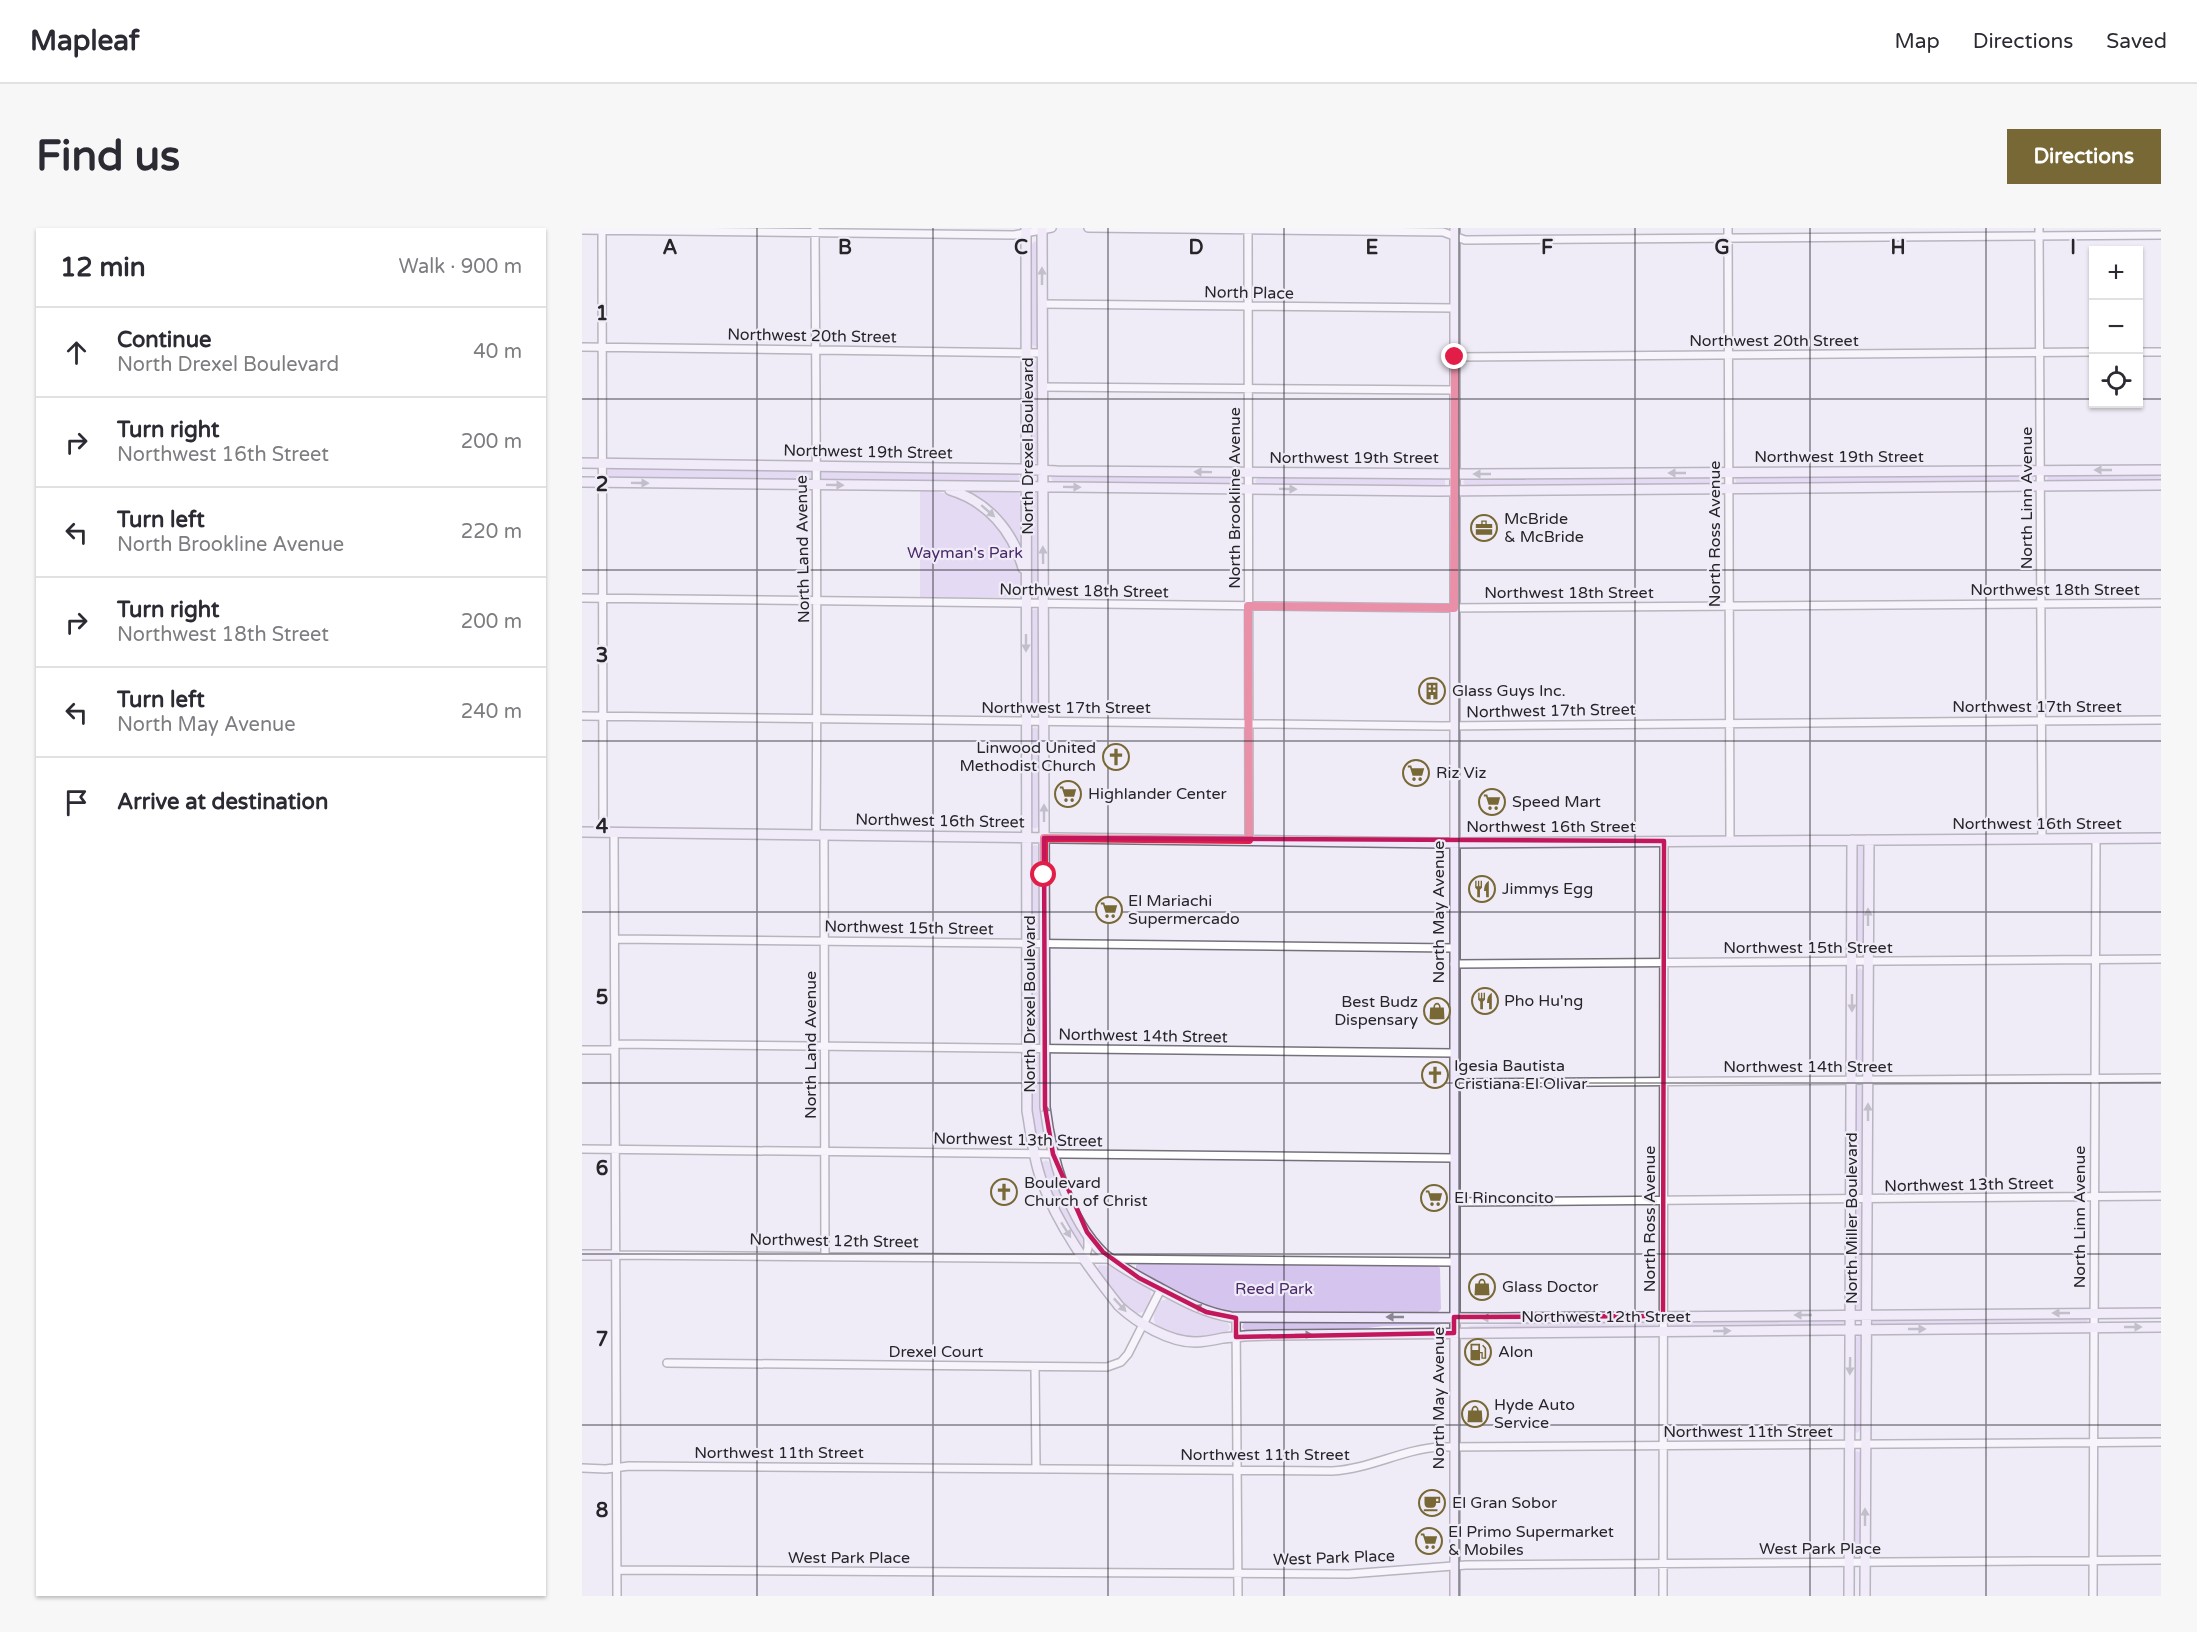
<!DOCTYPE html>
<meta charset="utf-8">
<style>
body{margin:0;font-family:"Varela Round",sans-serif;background:#f7f7f7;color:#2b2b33}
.controls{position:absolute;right:18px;top:18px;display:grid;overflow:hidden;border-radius:0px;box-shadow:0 2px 4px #0004}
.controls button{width:54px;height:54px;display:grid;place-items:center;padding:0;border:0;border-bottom:2px solid #e1e1e2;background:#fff;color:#2b2b33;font:30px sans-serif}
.stop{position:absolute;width:18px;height:18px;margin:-14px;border:4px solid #e11d48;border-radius:50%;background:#fff}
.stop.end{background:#e11d48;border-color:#fff;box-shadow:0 2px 6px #0008}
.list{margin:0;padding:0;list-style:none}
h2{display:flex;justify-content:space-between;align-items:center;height:78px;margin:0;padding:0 24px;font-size:26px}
h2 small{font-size:20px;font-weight:400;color:#7c7c81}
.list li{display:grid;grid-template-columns:39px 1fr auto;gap:18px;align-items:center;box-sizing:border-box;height:90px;padding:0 24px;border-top:2px solid #e1e1e2}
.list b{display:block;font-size:22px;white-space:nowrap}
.list p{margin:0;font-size:20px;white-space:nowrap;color:#7c7c81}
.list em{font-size:20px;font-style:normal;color:#7c7c81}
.icon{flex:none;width:33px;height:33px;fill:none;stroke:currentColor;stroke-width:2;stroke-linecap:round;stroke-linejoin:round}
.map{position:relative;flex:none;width:1579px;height:1368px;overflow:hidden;border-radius:0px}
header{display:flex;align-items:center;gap:36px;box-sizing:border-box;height:84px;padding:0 30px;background:#fff;border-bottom:2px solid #e1e1e2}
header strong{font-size:28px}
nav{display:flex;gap:33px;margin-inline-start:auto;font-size:21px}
.intro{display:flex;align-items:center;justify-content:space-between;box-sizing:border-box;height:144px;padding:0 36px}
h1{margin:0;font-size:42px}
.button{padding:15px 27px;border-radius:0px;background:#776835;color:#fff;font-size:21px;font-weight:700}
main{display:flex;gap:36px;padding:0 36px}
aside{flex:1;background:#fff;border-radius:0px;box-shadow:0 2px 4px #0004}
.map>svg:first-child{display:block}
</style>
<header>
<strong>Mapleaf</strong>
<nav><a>Map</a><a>Directions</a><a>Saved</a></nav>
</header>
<div class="intro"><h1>Find us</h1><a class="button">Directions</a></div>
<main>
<aside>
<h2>12 min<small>Walk · 900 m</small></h2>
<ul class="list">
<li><svg class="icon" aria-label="ahead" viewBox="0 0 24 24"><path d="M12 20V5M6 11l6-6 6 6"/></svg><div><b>Continue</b><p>North Drexel Boulevard</p></div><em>40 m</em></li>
<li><svg class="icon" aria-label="right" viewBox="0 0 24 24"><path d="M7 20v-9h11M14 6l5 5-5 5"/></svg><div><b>Turn right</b><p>Northwest 16th Street</p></div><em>200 m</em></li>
<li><svg class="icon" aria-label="left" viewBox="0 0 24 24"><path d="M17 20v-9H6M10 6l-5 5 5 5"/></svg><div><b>Turn left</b><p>North Brookline Avenue</p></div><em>220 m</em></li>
<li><svg class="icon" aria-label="right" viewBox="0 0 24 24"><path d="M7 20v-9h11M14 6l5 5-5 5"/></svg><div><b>Turn right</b><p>Northwest 18th Street</p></div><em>200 m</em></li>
<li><svg class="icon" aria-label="left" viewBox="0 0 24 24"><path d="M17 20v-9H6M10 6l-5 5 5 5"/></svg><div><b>Turn left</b><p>North May Avenue</p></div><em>240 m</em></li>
<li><svg class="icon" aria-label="arrive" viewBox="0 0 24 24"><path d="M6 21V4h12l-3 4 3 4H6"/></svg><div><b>Arrive at destination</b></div></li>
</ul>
</aside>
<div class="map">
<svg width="1579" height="1368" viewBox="0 0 1579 1368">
<rect width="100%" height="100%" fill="#f0ecf7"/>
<!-- green -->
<path fill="#d5c4ee" d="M 453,13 L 456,18 L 456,116 L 454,119 L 448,116 L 449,17 Z
M 451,131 L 456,134 L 456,232 L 453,236 L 449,232 L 448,136 Z
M 29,240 L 227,242 L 230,244 L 230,251 L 227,254 L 28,252 L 26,248 L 26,242 Z
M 241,243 L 434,244 L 438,250 L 435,256 L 240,254 L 238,252 L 238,244 Z
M 1579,245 L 1579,254 L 1469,255 L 1465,252 L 1466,247 Z
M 471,246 L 657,249 L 660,253 L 658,256 L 472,255 L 469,250 Z
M 1449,246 L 1452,251 L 1450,254 L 1155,256 L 1153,251 L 1154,249 Z
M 677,248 L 858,250 L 863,252 L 863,257 L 861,259 L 677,258 L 673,253 Z
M 1138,248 L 1140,252 L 1138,257 L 885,259 L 881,254 L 885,249 Z
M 338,262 C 359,263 378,267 395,279 C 403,284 414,293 419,301 C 429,314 449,356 435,369 L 338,370 Z
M 383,262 L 430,263 L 437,265 L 440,271 L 439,320 Z
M 452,264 L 456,266 L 458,366 L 453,370 L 448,367 L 449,267 Z
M 454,381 L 457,384 L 457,483 L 452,487 L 449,485 L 448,383 Z
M 454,499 L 457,504 L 458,597 L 453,601 L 448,597 L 449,501 Z
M 452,617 L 457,618 L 458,621 L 458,706 L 453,710 L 448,707 L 449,619 Z
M 1280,618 L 1283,620 L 1282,723 L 1278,727 L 1273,722 L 1274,619 Z
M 452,722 L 458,726 L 458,810 L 453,815 L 449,812 L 449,724 Z
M 1278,740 L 1282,744 L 1282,843 L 1277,847 L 1273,845 L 1274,743 Z
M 452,826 L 457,827 L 458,830 L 458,866 L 464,916 L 459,920 L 455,919 L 450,891 L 448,830 Z
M 1277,857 L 1282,859 L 1281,965 L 1278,967 L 1273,963 L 1273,861 Z
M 464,932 L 469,936 L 483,973 L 504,1011 L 503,1021 C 484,1008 466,958 459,935 Z
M 1275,976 L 1281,978 L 1280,1080 L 1276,1081 L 1273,1079 Z
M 560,1035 L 855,1038 L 858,1040 L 859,1081 L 856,1084 L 851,1084 L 647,1085 L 615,1076 L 554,1042 L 554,1037 Z
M 517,1037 L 529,1038 L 568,1061 L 570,1069 L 563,1083 L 555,1086 L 538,1072 L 515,1041 Z
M 585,1071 L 619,1087 L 646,1095 L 648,1100 L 646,1103 C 625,1116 596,1108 575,1098 C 568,1090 574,1081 579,1073 Z
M 1503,1089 L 1506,1092 L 1503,1096 L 1293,1097 L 1290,1095 L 1292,1091 Z
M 1263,1091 L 1263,1096 L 1261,1098 L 1089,1099 L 1087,1095 L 1089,1093 Z
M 818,1092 L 853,1094 L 859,1097 L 802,1098 L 769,1102 L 663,1103 L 660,1099 L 662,1094 L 665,1094 Z
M 972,1093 L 1074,1093 L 1076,1096 L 1073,1099 L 894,1101 L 885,1098 L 942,1096 Z
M 1278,1107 L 1280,1108 L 1280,1201 L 1275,1205 L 1272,1203 L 1272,1110 Z
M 1275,1223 L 1279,1225 L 1279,1325 L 1275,1327 L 1271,1325 L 1272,1225 Z"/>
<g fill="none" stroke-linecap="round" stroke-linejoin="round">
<defs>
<path id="street" d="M 20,0 L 21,604
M 233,0 C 234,202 236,404 234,606
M 506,0 L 861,4 L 883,12 L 1579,7
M 666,0 L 667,612
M 1146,0 L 1148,613
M 1457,0 L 1460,611
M 0,2 L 432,7 L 470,0
M 460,76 L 873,80
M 0,119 L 460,125
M 1556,124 L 1579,124
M 873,129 L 1512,124
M 460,159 L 872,162
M 0,370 L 860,380 L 1579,375
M 0,488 L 860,498 L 1579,492
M 32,605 L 35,1368
M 242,607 L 243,1028
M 33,711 L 872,720
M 872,736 L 1579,731
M 33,816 L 872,825
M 0,822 L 33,822
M 872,855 L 1579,850
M 0,921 L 872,930
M 872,974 L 1579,968
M 34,1027 L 872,1034
M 503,1031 L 506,1020 L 506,1007
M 654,1089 L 656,1368
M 85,1135 L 525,1139 L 539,1134 L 546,1126 L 579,1061
M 453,1139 L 454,1239
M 0,1240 L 24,1241 L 47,1238 L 750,1243 C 788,1241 821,1221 858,1219 L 1579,1214
M 35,1342 L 767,1346 L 884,1337 L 1579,1332
M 1081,1368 L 1082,613
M 1511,1368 L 1514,611"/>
<path id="secondary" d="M 444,0 L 445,883 C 449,905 451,929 459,951 C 476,998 506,1039 537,1078 C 555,1095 587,1114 613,1114 C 622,1114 632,1112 641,1110 C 658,1108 676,1107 693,1107 L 1579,1099
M 460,0 L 463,879 C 469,927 485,991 522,1026 C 540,1041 561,1051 581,1062 C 603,1074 624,1085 649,1089 L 918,1090 L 1579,1085
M 873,0 L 873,1368
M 0,235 L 437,241 L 475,243 L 887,246 L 1579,242
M 0,254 L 856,263 L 1579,257
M 368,262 C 405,273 431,303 441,340
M 0,604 L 859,615 L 1579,610
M 0,1027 L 34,1027
M 1267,1368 L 1270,612
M 1283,1368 L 1287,612"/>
</defs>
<!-- street casing -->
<use href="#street" stroke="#75717b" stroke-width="10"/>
<!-- secondary casing -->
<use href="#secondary" stroke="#75717b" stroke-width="12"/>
<!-- street -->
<use href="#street" stroke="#fff" stroke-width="7"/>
<!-- secondary -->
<use href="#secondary" stroke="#efe7fa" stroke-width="9"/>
</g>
<!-- one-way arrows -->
<defs><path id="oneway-solid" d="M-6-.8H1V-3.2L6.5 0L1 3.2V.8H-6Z" transform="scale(1.5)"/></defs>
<g fill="#8a8692">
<use href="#oneway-solid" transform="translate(460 48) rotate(-90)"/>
<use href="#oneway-solid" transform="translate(1521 242) rotate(180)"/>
<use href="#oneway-solid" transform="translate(621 244) rotate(-179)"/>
<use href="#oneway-solid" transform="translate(1095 245) rotate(180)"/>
<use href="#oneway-solid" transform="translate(900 246) rotate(180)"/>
<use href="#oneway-solid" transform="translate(58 255) rotate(1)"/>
<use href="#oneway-solid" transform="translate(253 257) rotate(1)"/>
<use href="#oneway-solid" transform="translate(490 259) rotate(1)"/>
<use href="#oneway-solid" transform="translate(706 261) rotate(1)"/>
<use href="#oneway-solid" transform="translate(406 283) rotate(41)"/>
<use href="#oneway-solid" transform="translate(461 327) rotate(-91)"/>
<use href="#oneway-solid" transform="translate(444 415) rotate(90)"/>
<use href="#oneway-solid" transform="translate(462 585) rotate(-90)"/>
<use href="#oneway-solid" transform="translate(1286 689) rotate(-90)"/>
<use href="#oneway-solid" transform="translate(1270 775) rotate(90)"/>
<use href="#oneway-solid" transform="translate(1286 884) rotate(-90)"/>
<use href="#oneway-solid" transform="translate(464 885) rotate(-95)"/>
<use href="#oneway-solid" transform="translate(484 1002) rotate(58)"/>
<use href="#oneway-solid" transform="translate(538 1077) rotate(47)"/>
<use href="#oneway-solid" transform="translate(620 1081) rotate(-158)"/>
<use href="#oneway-solid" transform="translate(1479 1085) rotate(180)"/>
<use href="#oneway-solid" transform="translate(1221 1087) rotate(180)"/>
<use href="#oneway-solid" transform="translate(813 1089) rotate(180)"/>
<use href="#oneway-solid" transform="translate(908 1090) rotate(180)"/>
<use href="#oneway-solid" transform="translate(1551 1099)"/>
<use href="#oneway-solid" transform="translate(1335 1101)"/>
<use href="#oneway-solid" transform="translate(1140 1103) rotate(-1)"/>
<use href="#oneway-solid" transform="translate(722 1107)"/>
<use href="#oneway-solid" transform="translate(1268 1138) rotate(91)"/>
<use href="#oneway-solid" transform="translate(1283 1289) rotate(-90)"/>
</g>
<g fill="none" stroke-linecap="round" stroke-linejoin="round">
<!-- route -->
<path stroke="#e11d48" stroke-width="8" d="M 462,647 L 462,610 L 667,612 L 666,378 L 872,380 L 873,129"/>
</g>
<!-- marked area -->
<path d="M0 0H1579V1368H0ZM 462,610 L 1082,613 L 1081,1088 L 872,1089 L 872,1105 L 654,1109 L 654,1090 L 624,1084 L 557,1050 L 521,1024 L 505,1004 L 471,926 L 463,879 Z" fill="#f0ecf7" fill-opacity=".55" fill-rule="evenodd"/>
<path fill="none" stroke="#c2185b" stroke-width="4.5" stroke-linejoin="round" d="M 462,610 L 1082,613 L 1081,1088 L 872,1089 L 872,1105 L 654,1109 L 654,1090 L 624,1084 L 557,1050 L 521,1024 L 505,1004 L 471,926 L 463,879 Z"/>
<!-- grid -->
<path fill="none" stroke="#262529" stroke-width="1.5" stroke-opacity="0.55" d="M 175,0 L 175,1368M 351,0 L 351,1368M 526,0 L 526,1368M 702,0 L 702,1368M 877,0 L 877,1368M 1053,0 L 1053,1368M 1228,0 L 1228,1368M 1404,0 L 1404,1368M 0,171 L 1512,171M 1556,171 L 1579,171M 0,342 L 1579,342M 0,513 L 1579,513M 0,684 L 1579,684M 0,855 L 1579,855M 0,1026 L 1579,1026M 0,1197 L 1579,1197"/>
<!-- icons -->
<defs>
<symbol id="office-ring" viewBox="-11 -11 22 22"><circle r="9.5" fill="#f0ecf7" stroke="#776835" stroke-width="1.5"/><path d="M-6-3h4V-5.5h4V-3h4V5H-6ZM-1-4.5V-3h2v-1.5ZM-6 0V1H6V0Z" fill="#776835"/></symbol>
<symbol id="building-ring" viewBox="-11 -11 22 22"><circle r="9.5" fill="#f0ecf7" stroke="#776835" stroke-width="1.5"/><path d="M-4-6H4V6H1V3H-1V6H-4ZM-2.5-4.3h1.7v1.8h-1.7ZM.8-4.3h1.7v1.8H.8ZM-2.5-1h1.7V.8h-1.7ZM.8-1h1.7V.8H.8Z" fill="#776835"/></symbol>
<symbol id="church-ring" viewBox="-11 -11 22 22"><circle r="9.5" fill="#f0ecf7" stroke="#776835" stroke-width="1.5"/><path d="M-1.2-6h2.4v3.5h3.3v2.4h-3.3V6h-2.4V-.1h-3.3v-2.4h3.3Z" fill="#776835"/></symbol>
<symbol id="supermarket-ring" viewBox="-11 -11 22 22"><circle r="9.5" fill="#f0ecf7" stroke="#776835" stroke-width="1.5"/><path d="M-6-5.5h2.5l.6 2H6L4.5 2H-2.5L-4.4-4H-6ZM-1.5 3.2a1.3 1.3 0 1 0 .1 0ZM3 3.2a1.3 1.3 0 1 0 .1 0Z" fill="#776835"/></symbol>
<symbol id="restaurant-ring" viewBox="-11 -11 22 22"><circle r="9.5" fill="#f0ecf7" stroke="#776835" stroke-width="1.5"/><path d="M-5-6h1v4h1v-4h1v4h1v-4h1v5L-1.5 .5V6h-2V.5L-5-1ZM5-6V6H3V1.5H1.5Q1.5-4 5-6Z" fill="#776835"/></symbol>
<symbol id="shop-ring" viewBox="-11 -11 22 22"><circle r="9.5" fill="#f0ecf7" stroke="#776835" stroke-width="1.5"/><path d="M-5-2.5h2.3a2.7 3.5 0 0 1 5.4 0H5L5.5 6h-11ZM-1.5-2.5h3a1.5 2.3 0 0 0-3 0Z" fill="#776835"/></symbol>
<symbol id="fuel-ring" viewBox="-11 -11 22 22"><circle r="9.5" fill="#f0ecf7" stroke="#776835" stroke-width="1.5"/><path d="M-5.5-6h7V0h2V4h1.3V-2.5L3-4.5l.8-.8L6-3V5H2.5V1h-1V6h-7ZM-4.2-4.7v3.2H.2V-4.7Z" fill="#776835"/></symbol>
<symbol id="cafe-ring" viewBox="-11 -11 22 22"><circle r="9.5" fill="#f0ecf7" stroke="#776835" stroke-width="1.5"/><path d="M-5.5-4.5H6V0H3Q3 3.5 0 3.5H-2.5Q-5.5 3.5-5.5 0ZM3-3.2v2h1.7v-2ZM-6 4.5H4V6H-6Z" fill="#776835"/></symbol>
</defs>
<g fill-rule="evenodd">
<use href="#office-ring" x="887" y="285" width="30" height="30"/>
<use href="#building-ring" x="835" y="448" width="30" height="30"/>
<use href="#church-ring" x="519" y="514" width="30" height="30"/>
<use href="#supermarket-ring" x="819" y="530" width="30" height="30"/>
<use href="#supermarket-ring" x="471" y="551" width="30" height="30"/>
<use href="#supermarket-ring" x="895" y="559" width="30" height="30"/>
<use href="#restaurant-ring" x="885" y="646" width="30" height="30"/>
<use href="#supermarket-ring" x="512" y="667" width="30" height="30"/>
<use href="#restaurant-ring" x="888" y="758" width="30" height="30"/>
<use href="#shop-ring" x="840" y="768" width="30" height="30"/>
<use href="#church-ring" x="838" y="832" width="30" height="30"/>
<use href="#church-ring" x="407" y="949" width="30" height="30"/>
<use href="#supermarket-ring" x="837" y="955" width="30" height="30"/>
<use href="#shop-ring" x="885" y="1044" width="30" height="30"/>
<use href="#fuel-ring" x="881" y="1109" width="30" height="30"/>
<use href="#shop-ring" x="878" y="1171" width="30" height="30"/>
<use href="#cafe-ring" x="835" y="1260" width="30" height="30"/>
<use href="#supermarket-ring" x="832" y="1298" width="30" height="30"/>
</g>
<g text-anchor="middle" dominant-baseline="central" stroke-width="4.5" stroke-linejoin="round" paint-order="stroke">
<!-- street labels -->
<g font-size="16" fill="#262529" stroke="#f0ecf7">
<text transform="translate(667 65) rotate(1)">North Place</text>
<text transform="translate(230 108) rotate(1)">Northwest 20th Street</text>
<text x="1192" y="113">Northwest 20th Street</text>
<text transform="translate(446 218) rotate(-90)">North Drexel Boulevard</text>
<text transform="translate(286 224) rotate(1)">Northwest 19th Street</text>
<text x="1257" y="229">Northwest 19th Street</text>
<text x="772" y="230">Northwest 19th Street</text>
<text transform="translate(653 270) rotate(-90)">North Brookline Avenue</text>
<text transform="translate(1445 270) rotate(-90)">North Linn Avenue</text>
<text transform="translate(1133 306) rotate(-90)">North Ross Avenue</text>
<text transform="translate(221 321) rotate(-91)">North Land Avenue</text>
<text x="1473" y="362">Northwest 18th Street</text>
<text transform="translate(502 363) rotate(1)">Northwest 18th Street</text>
<text x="987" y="365">Northwest 18th Street</text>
<text x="1455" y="479">Northwest 17th Street</text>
<text x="484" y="480">Northwest 17th Street</text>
<text transform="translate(969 483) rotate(-1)">Northwest 17th Street</text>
<text transform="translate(358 593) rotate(1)">Northwest 16th Street</text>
<text x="1455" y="596">Northwest 16th Street</text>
<text x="969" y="599">Northwest 16th Street</text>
<text transform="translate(857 684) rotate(-90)">North May Avenue</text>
<text transform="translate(327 700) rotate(1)">Northwest 15th Street</text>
<text x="1226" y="720">Northwest 15th Street</text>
<text transform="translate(448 776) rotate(-90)">North Drexel Boulevard</text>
<text transform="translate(561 808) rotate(1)">Northwest 14th Street</text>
<text transform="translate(229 817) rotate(-90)">North Land Avenue</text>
<text x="1226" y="839">Northwest 14th Street</text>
<text transform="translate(436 912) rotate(1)">Northwest 13th Street</text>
<text transform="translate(1387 957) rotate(-1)">Northwest 13th Street</text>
<text transform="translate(1498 989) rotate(-90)">North Linn Avenue</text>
<text transform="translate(1270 990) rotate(-90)">North Miller Boulevard</text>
<text transform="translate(1068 991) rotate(-90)">North Ross Avenue</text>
<text transform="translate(252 1013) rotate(1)">Northwest 12th Street</text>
<text x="1024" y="1089">Northwest 12th Street</text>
<text x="354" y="1124">Drexel Court</text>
<text transform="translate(857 1170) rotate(-90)">North May Avenue</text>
<text x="1166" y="1204">Northwest 11th Street</text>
<text x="197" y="1225">Northwest 11th Street</text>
<text x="683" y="1227">Northwest 11th Street</text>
<text x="1238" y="1321">West Park Place</text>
<text x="267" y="1330">West Park Place</text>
<text transform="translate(752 1330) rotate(-2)">West Park Place</text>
</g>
<!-- poi labels -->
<g font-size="16" fill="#262529" stroke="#f0ecf7" text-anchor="start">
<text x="922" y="291">McBride<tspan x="922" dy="18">&amp; McBride</tspan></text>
<text x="870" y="463">Glass Guys Inc.</text>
<text x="514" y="520" text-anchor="end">Linwood United<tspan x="514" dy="18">Methodist Church</tspan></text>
<text x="854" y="545">Riz Viz</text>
<text x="506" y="566">Highlander Center</text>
<text x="930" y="574">Speed Mart</text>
<text x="920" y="661">Jimmys Egg</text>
<text x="546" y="673">El Mariachi<tspan x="546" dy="18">Supermercado</tspan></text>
<text x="922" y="773">Pho Hu'ng</text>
<text x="836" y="774" text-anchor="end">Best Budz<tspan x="836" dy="18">Dispensary</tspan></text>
<text x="872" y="838">Igesia Bautista<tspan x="872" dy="18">Cristiana El Olivar</tspan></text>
<text x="442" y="955">Boulevard<tspan x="442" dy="18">Church of Christ</tspan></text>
<text x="872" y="970">El Rinconcito</text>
<text x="920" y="1059">Glass Doctor</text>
<text x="916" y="1124">Alon</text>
<text x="912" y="1177">Hyde Auto<tspan x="912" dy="18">Service</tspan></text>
<text x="870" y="1275">El Gran Sobor</text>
<text x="866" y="1304">El Primo Supermarket<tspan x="866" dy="18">&amp; Mobiles</tspan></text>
</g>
<!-- park labels -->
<g font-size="16" fill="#49296a" stroke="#f0ecf7">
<text x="383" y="325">Wayman's Park</text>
<text x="692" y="1061">Reed Park</text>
</g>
</g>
<g font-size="20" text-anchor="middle" font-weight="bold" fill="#262529" stroke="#f0ecf7" stroke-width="4.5" stroke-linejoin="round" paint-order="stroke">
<text x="88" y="26">A</text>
<text x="263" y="26">B</text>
<text x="439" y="26">C</text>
<text x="614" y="26">D</text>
<text x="790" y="26">E</text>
<text x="965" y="26">F</text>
<text x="1140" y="26">G</text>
<text x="1316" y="26">H</text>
<text x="1491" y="26">I</text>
<text x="20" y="92">1</text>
<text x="20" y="263">2</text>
<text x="20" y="434">3</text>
<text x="20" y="605">4</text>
<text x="20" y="776">5</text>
<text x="20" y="947">6</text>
<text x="20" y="1118">7</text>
<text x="20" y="1289">8</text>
</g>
</svg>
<div class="controls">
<button>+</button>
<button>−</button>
<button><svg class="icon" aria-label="locate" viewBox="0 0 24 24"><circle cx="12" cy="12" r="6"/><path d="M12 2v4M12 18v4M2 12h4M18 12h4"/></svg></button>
</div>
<div class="stop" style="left:462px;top:647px"></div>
<div class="stop end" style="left:873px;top:129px"></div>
</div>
</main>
